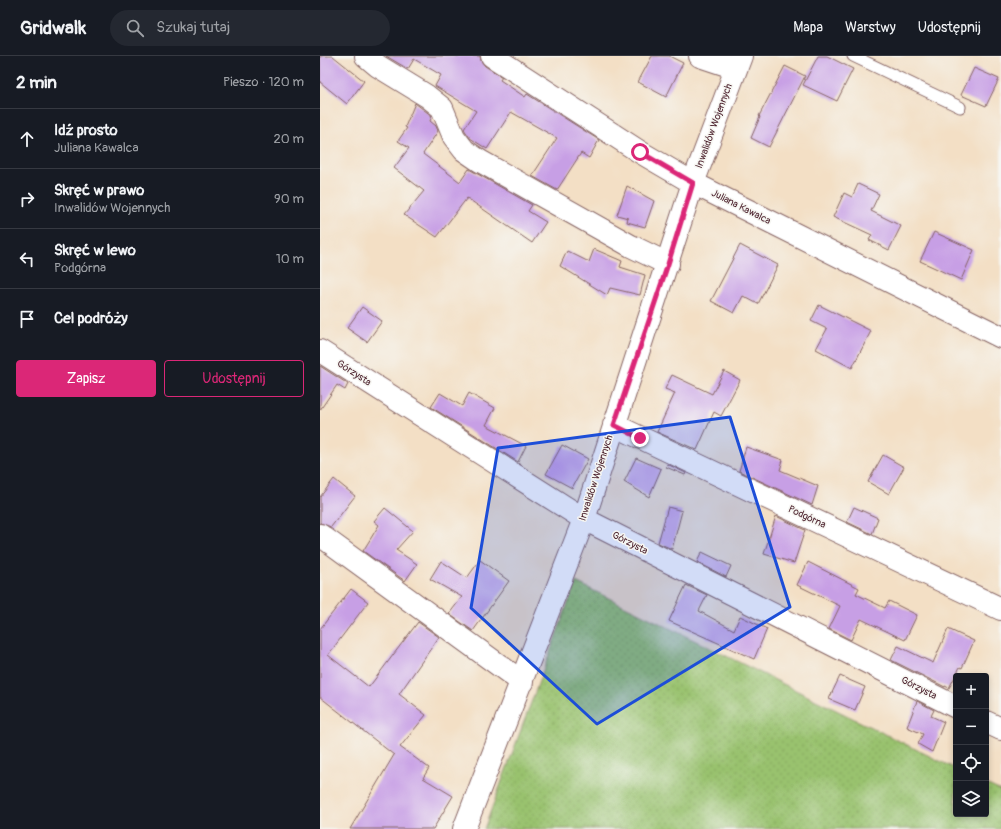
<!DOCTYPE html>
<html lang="pl">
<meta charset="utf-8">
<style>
body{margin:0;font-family:Pangolin,sans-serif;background:#242831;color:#f1f3f6}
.controls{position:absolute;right:12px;bottom:12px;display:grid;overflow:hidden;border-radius:4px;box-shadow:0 2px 6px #0003}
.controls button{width:36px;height:36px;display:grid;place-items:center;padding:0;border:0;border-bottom:1px solid #363941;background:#171b24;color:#f1f3f6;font:20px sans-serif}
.stop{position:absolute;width:12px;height:12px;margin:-9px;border:3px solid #db2777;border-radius:50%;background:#fff}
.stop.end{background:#db2777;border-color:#fff;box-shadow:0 1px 4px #0008}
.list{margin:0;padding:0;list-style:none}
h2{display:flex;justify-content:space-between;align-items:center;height:52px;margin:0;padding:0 16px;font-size:17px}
h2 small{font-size:13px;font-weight:400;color:#9ea1a6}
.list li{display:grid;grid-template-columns:26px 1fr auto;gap:12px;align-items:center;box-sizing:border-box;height:60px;padding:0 16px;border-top:1px solid #363941}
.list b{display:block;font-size:15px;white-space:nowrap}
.list p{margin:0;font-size:13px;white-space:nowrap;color:#9ea1a6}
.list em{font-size:13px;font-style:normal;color:#9ea1a6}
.actions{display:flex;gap:8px;padding:12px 16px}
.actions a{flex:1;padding:9px 0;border:1px solid #db2777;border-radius:4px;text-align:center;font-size:14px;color:#db2777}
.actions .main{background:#db2777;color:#fff}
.icon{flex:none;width:22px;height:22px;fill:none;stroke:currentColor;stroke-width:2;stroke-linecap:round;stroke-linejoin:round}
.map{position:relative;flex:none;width:681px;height:773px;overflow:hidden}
header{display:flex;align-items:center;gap:24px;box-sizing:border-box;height:56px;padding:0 20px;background:#171b24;border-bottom:1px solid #363941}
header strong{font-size:19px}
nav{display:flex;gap:22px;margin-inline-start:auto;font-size:14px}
.search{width:280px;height:36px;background:#242831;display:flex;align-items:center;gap:10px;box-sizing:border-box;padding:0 14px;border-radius:22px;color:#9ea1a6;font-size:15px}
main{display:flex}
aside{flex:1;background:#171b24}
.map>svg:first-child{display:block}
</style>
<header>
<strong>Gridwalk</strong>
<div class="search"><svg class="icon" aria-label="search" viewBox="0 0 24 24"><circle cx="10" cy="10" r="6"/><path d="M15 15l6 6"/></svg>Szukaj tutaj</div>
<nav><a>Mapa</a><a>Warstwy</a><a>Udostępnij</a></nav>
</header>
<main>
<aside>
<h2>2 min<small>Pieszo · 120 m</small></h2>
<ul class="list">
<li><svg class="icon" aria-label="ahead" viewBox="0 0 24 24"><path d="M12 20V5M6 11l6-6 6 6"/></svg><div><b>Idź prosto</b><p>Juliana Kawalca</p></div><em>20 m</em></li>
<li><svg class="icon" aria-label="right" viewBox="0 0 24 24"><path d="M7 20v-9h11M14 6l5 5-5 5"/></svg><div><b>Skręć w prawo</b><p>Inwalidów Wojennych</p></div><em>90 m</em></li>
<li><svg class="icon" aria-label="left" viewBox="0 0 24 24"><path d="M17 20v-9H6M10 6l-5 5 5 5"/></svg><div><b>Skręć w lewo</b><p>Podgórna</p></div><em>10 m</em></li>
<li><svg class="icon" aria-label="arrive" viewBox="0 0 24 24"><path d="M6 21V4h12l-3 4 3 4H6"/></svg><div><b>Cel podróży</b></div></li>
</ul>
<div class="actions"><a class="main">Zapisz</a><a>Udostępnij</a></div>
</aside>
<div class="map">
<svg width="681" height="773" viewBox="0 0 681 773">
<defs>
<pattern id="grass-dots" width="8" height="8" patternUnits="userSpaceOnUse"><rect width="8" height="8" fill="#99c26e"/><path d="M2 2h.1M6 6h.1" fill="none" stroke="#85a65f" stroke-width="1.8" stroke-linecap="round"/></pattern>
</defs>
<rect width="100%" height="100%" fill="#f6f6f2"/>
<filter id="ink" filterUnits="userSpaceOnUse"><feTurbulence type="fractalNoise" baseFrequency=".025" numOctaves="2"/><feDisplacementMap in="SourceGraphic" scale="8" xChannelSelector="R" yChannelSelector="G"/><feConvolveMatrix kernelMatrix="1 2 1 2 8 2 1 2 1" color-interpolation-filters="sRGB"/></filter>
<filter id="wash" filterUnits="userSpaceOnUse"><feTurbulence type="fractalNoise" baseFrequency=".012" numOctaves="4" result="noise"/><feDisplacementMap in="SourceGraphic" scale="16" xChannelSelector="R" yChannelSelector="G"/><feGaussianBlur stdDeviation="0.9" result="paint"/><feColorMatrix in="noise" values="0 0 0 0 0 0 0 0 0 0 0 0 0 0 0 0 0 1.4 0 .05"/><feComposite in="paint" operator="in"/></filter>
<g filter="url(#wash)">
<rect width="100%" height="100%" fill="#f3dfc5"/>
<!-- grass -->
<path fill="url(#grass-dots)" stroke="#72704c" d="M 256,526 L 636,713 L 636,758 L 666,758 L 666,728 L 681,735 L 681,773 L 164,773 Z"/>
<g id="blocks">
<!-- building -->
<path fill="#c79fe5" d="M 0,0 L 13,0 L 44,25 L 27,48 L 0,26 Z
M 66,0 L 160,0 L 161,5 L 165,10 L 182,21 L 180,24 L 205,41 L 207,38 L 279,84 L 269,102 L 261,97 L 237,134 L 212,120 L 237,82 L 191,56 L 167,93 L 150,82 L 144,73 L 156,55 L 115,30 L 121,19 L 94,3 L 88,13 Z
M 332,0 L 349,0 L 363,7 L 346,41 L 318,26 Z
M 498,0 L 507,0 L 533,13 L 517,45 L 483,29 Z
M 465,10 L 485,20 L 449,91 L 431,82 L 440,61 L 439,60 Z
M 654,12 L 679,23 L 666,50 L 641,39 Z
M 95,47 L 112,60 L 110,65 L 116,70 L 118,75 L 103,98 L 140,126 L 149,113 L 212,149 L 208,155 L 226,166 L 212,187 L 147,142 L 117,181 L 84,159 L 104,135 L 74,112 L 89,92 L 78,85 L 87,72 L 85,71 Z
M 538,128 L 559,138 L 551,155 L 581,170 L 569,194 L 549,184 L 552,179 L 513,161 L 524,137 L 532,141 Z
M 307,130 L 334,145 L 325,171 L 307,166 L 308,162 L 297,159 Z
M 614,176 L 654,194 L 641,224 L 600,205 Z
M 420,189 L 458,209 L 438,248 L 423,240 L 414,257 L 391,245 Z
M 274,193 L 302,205 L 300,211 L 325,219 L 320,239 L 290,232 L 287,239 L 240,210 L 247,195 L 269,206 Z
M 499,249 L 551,275 L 532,312 L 496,293 L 507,273 L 491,265 Z
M 42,251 L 62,265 L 47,286 L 27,272 Z
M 0,310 L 28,328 L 25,334 L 17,329 L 0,354 Z
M 404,315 L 420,324 L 401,360 L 394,356 L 377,394 L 337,376 L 355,337 L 345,333 L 352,319 L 392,338 Z
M 120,337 L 142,350 L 149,337 L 175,352 L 166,369 L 206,390 L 198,406 L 111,351 Z
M 242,389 L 268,403 L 252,432 L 226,418 Z
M 426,391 L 463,404 L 460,414 L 498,430 L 492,449 L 419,415 Z
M 563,399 L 584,411 L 569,438 L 548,426 Z
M 316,402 L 341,413 L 329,441 L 304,426 Z
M 347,408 L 366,417 L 365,419 L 346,411 Z
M 14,423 L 35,440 L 11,471 L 0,467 L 0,441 Z
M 348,451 L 362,455 L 352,493 L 338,487 Z
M 534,451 L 558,462 L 552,478 L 527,466 Z
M 65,452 L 93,475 L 76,494 L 97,508 L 85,525 L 43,495 L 59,469 L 54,465 Z
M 456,460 L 485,474 L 474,507 L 444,498 Z
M 382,496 L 411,510 L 406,521 L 377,506 Z
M 160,504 L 189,525 L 153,575 L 129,558 L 142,541 L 110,523 L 121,505 L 147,522 Z
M 488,506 L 539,532 L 536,538 L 565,552 L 569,545 L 597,559 L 585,584 L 541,563 L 531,584 L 509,573 L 520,550 L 477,529 Z
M 366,529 L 387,539 L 379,555 L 414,574 L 420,560 L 447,573 L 434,603 L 349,565 Z
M 31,533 L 48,546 L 8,599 L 49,631 L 98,566 L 119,581 L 79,638 L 106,659 L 80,691 L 109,712 L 103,722 L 133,740 L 113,773 L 30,773 L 74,699 L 0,641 L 0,573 Z
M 628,573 L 654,585 L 642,612 L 640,611 L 629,632 L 625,630 L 625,631 L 571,604 L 578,590 L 613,607 Z
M 520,620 L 545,631 L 535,654 L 509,643 Z
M 597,645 L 614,654 L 611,660 L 624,666 L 612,696 L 598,688 L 603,678 L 587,671 Z"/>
</g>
</g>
<g filter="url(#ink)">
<use href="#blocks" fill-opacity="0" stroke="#856261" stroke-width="1"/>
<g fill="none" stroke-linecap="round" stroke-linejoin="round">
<defs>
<path id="service" d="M 533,0 L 640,51"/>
<path id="minor" d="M 46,0 L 58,10 L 107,40 L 122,52 L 134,81 L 144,94 L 160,105 L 311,190 L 348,208
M 172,0 L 320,96 L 373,127 L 681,281
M 380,0 L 416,12
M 0,295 L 264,463 L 636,651
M 294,369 L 681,553
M 0,479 L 202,626
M 666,666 L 681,673
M 144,773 L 264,463 L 373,127 L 421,0"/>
</defs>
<!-- service casing -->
<use href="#service" stroke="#856261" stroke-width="13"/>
<!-- minor casing -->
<use href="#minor" stroke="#856261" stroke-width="24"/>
<!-- service -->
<use href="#service" stroke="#fff" stroke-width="11"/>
<!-- minor -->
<use href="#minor" stroke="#fff" stroke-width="22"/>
</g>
</g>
<g fill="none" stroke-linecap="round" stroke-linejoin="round" filter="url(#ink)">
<!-- route -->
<path stroke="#db2777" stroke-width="5" d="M 320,96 L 373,127 L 348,208 L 294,369 L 320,382"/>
</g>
<!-- marked area -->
<path fill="#1d4ed8" fill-opacity="0.2" stroke="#1d4ed8" stroke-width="3" stroke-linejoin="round" d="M 410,361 L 470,551 L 277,668 L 151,552 L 178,392 Z"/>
<g text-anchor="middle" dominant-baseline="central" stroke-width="3" stroke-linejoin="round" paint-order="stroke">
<!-- street labels -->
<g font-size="10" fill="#4a1f2b" stroke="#f6f6f2">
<text transform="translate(394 70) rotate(-70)">Inwalidów Wojennych</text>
<text transform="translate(421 151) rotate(27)">Juliana Kawalca</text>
<text transform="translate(34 317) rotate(33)">Górzysta</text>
<text transform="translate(276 422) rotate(-72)">Inwalidów Wojennych</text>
<text transform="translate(487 461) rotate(25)">Podgórna</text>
<text transform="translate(310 487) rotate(27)">Górzysta</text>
<text transform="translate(599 632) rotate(27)">Górzysta</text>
</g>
</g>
</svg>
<div class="controls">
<button>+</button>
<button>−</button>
<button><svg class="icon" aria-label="locate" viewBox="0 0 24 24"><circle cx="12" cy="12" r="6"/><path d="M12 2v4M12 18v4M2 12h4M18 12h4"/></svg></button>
<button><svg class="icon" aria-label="layers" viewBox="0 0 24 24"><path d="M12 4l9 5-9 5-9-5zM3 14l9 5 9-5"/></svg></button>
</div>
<div class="stop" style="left:320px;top:96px"></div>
<div class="stop end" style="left:320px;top:382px"></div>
</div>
</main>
